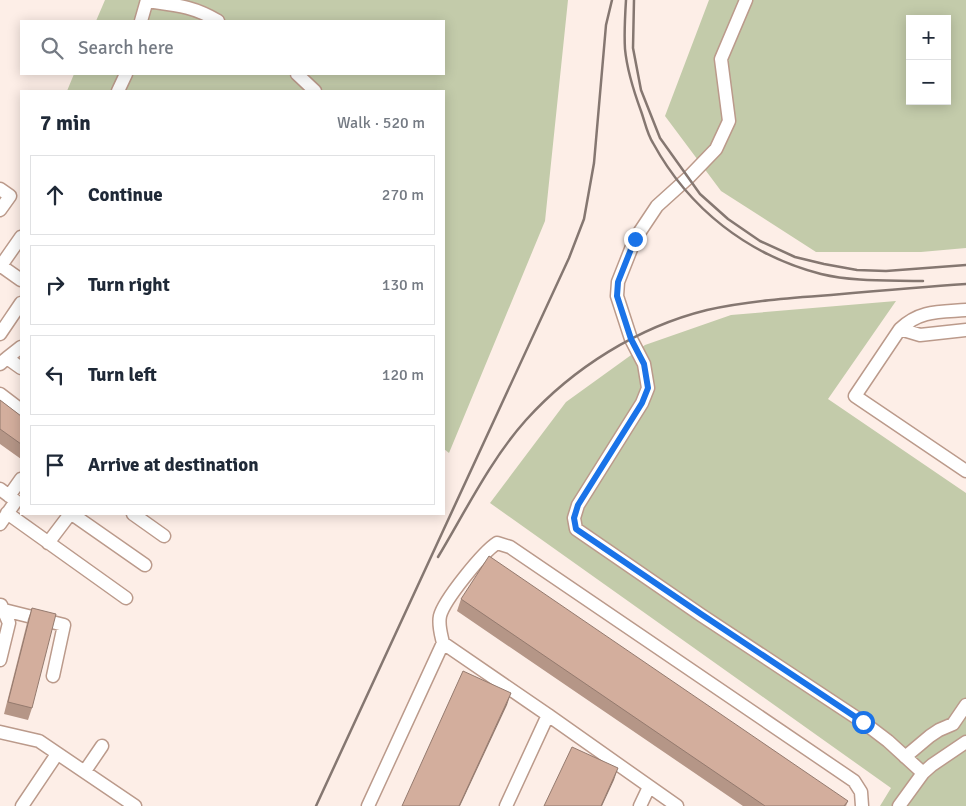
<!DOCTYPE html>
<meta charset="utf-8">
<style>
body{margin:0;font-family:Signika,sans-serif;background:#f6f6f7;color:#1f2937}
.controls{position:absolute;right:15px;top:15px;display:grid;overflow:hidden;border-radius:0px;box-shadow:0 2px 12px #0003}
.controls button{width:45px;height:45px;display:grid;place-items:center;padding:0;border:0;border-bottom:1px solid #e0e1e3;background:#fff;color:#1f2937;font:25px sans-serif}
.stop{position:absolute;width:15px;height:15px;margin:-11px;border:4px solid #1a73e8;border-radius:50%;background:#fff}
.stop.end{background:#1a73e8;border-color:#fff;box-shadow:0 1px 5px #0008}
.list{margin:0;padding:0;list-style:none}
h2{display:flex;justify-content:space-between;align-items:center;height:65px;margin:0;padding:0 20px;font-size:21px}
h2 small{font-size:16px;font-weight:400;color:#747a83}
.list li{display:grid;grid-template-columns:32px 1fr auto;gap:15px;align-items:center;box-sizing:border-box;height:80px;margin:0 10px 10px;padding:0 10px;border:1px solid #e0e1e3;border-radius:0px}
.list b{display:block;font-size:19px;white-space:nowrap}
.list em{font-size:16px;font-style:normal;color:#747a83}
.icon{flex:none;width:28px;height:28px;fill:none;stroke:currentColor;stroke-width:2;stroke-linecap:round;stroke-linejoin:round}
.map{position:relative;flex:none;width:966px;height:806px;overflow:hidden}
.search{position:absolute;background:#fff;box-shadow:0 2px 12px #0003;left:20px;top:20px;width:425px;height:55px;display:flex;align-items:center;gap:12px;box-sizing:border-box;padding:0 18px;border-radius:0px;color:#747a83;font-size:19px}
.panel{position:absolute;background:#fff;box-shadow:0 2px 12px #0003;left:20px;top:90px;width:425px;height:425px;border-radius:0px}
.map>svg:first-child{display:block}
</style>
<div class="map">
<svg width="966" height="806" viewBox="0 0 966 806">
<rect width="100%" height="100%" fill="#fdeee7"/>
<!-- green -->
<path fill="#c3cbaa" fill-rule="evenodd" d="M 105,0 L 568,0 L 545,221 L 449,453 L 444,449 L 444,91 L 67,91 L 74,74 L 444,74 L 444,21 L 96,21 Z
M 709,0 L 966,0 L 966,248 L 921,252 L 816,252 L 721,191 L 665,116 ZM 910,19 L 947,19 L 947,101 L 910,101 Z
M 896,301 L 828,399 L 966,493 L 966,806 L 880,806 L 891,788 L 490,503 L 566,402 L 645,345 L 731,315 Z"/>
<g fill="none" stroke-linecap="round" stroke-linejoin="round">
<defs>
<path id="minor" d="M 746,0 L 721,59 L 729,121 L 716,149 L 688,178 L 657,206 L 635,239 L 618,282 L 617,296 L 631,339 L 644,364 L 648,388 L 642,403 L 578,505 L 574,518 L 576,529 L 701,615 L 863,722 L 888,741 L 923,773
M 147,1 C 175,5 193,6 218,21
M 141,21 L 147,0
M 297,74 L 315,91
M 118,91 L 126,74
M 0,189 L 10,196 L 0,210
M 1,266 L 21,280
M 0,267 L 21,237
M 900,329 C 920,310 939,312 966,310
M 966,330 L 920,335 L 900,329 L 855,396 L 966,471
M 0,334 L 21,303
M 7,358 L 21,347
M 0,364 L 7,358 L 21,368
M 0,394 L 21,410
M 0,489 L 16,501 L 0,524
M 9,496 L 21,479
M 7,513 L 126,598
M 72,514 L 145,565
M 133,514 L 164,536
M 48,543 L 70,514
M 4,610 L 64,625 L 53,676
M 0,660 L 9,623 L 1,605
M 548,715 L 443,643 C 441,634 438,625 440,616 C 444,600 483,552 497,543 L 510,547 L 854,781 L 861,792 L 862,806
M 0,732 L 39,741 L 135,806
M 905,757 L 930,736 L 939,730 L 953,724 L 966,705
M 85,771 L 102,746
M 22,806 L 57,754
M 368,806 L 443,643
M 506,806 L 548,715 L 677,806
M 640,806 L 649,787
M 899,806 L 923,773 L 932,765 L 966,742"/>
</defs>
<!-- minor casing -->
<use href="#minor" stroke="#bb9a8b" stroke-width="15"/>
<!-- minor -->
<use href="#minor" stroke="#fff" stroke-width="12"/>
<!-- rail -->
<path stroke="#857771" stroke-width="2.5" d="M 626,0 C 625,16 624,33 625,49 C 627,70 634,92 641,111 C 645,122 647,134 653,143 C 689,209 748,255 821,274 C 854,282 889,280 923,281
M 634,0 L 633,48 L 641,90 L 660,138 L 700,194 L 728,219 L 760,241 L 795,257 L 824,264 L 857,270 L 886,271 L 966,265
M 438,557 C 465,512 491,459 526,420 C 573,368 638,327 707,310 C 748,301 789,298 831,295 C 876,291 921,287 966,284
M 316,806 L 569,258 L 584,219 L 594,163 L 606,25 L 612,0"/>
</g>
<!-- wall -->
<path fill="#b59687" d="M 0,400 L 21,416 L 21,459 L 0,444 Z
M 461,599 L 848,801 L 846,806 L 743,806 L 457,611 Z
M 32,608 L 32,708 L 28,720 L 4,714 L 28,619 Z"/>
<!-- shaded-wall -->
<path fill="#947a6e" d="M 511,693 L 507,705 L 460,806 L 459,806 Z
M 618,768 L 614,780 L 602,806 L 601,806 Z"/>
<!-- building -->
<path fill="#d3ae9d" stroke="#947a6e" d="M 0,400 L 21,416 L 21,444 L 0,429 Z
M 489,556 L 848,801 L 844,806 L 765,806 L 461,599 Z
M 32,608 L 56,614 L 32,708 L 8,702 Z
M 463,671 L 511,693 L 459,806 L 402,806 Z
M 572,747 L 618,768 L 601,806 L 544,806 Z"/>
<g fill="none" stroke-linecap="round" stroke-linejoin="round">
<!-- route -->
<path stroke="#1a73e8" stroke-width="6" d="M 635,239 L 618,282 L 617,296 L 631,339 L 644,364 L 648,388 L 642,403 L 578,505 L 574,518 L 576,529 L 701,614 L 863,722"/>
</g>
</svg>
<div class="controls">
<button>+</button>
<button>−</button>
</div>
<div class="stop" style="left:863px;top:722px"></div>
<div class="stop end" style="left:635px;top:239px"></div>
<div class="search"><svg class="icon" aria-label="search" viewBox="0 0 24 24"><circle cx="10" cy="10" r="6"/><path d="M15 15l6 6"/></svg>Search here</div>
<section class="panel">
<h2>7 min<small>Walk · 520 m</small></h2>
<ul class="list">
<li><svg class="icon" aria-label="ahead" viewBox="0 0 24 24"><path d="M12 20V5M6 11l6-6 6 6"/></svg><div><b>Continue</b></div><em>270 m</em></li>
<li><svg class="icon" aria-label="right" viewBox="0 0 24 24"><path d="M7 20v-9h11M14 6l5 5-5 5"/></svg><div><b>Turn right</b></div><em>130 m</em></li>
<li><svg class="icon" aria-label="left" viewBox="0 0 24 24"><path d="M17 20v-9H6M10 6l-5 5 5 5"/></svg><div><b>Turn left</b></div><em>120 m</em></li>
<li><svg class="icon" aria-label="arrive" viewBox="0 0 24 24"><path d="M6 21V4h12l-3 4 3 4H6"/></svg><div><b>Arrive at destination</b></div></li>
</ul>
</section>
</div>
